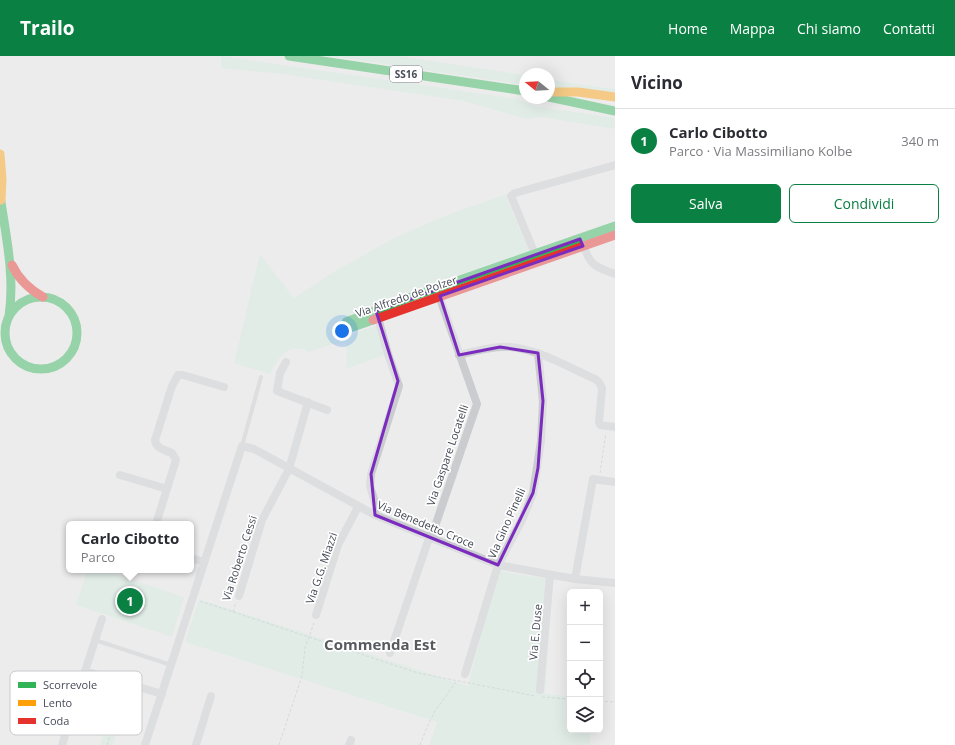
<!DOCTYPE html>
<html lang="it">
<meta charset="utf-8">
<style>
body{margin:0;font-family:"Open Sans",sans-serif;background:#f2f2f3;color:#2b2b33}
.controls{position:absolute;right:12px;bottom:12px;display:grid;overflow:hidden;border-radius:6px;box-shadow:0 4px 16px #0002}
.controls button{width:36px;height:36px;display:grid;place-items:center;padding:0;border:0;border-bottom:1px solid #e1e1e2;background:#fff;color:#2b2b33;font:20px sans-serif}
.compass{position:absolute;left:519px;top:12px;width:36px;height:36px;border-radius:50%;background:#fff;box-shadow:0 4px 16px #0002;rotate:288deg}
.you{position:absolute;left:342px;top:275px;width:14px;height:14px;margin:-10px;border:3px solid #fff;border-radius:50%;background:#1a73e8;box-shadow:0 0 0 6px #1a73e833}
.badge{display:grid;place-items:center;width:26px;height:26px;border-radius:50%;background:#0b8043;color:#fff;font-size:13px;font-weight:700}
.pin{position:absolute;translate:-50% -50%;border:2px solid #fff;box-shadow:0 1px 4px #0006}
.popup{position:absolute;left:66px;top:465px;width:128px;height:52px;box-sizing:border-box;display:grid;place-content:center;border-radius:6px;background:#fff;filter:drop-shadow(0 1px 3px #0005);font-size:13px;white-space:nowrap;color:#7c7c81}
.popup b{font-size:15px;color:#2b2b33}
.popup::after{content:'';position:absolute;left:50%;top:100%;margin-left:-8px;border:8px solid transparent;border-top-color:#fff}
.list{margin:0;padding:0;list-style:none}
h2{display:flex;justify-content:space-between;align-items:center;height:52px;margin:0;padding:0 16px;font-size:17px}
h2 small{font-size:13px;font-weight:400;color:#7c7c81}
.list li{display:grid;grid-template-columns:26px 1fr auto;gap:12px;align-items:center;box-sizing:border-box;height:64px;padding:0 16px;border-top:1px solid #e1e1e2}
.list b{display:block;font-size:15px;white-space:nowrap}
.list p{margin:0;font-size:13px;white-space:nowrap;color:#7c7c81}
.list em{font-size:13px;font-style:normal;color:#7c7c81}
.actions{display:flex;gap:8px;padding:12px 16px}
.actions a{flex:1;padding:9px 0;border:1px solid #0b8043;border-radius:6px;text-align:center;font-size:14px;color:#0b8043}
.actions .main{background:#0b8043;color:#fff}
.icon{flex:none;width:22px;height:22px;fill:none;stroke:currentColor;stroke-width:2;stroke-linecap:round;stroke-linejoin:round}
.map{position:relative;flex:none;width:615px;height:689px;overflow:hidden}
header{display:flex;align-items:center;gap:24px;box-sizing:border-box;height:56px;padding:0 20px;background:#0b8043;color:#fff}
header strong{font-size:19px}
nav{display:flex;gap:22px;margin-inline-start:auto;font-size:14px}
main{display:flex}
aside{flex:1;background:#fff}
.map>svg:first-child{display:block}
</style>
<header>
<strong>Trailo</strong>
<nav><a>Home</a><a>Mappa</a><a>Chi siamo</a><a>Contatti</a></nav>
</header>
<main>
<div class="map">
<svg width="615" height="689" viewBox="0 0 615 689">
<rect width="100%" height="100%" fill="#edecec"/>
<!-- green -->
<path fill="#d3eae1" d="M 221,0 L 518,43 L 534,50 L 615,62 L 615,73 L 541,61 L 526,63 L 464,45 L 282,18 L 221,12 Z
M 330,0 L 399,0 L 525,19 L 525,29 Z
M 549,23 L 576,28 L 615,33 L 615,43 L 549,33 Z
M 507,138 L 506,141 L 529,195 L 389,242 L 339,264 L 343,281 L 378,269 L 384,299 L 346,313 L 347,294 L 345,289 L 333,288 L 309,296 C 289,285 278,302 270,318 L 234,307 L 260,198 L 294,242 L 332,217 L 392,183 L 447,159 Z
M 87,514 L 102,514 L 184,541 L 172,581 L 76,549 Z
M 497,514 L 514,518 L 552,523 L 545,638 L 570,640 L 570,674 L 590,674 L 590,689 L 429,689 L 437,666 L 185,586 L 199,543 L 468,630 Z
M 119,630 L 130,633 L 113,689 L 100,689 Z"/>
<g fill="none" stroke-linecap="round" stroke-linejoin="round">
<!-- path -->
<path stroke="#b7c1c1" stroke-width="1" stroke-dasharray="3 2" stroke-linecap="butt" d="M 600,417 L 606,377
M 200,545 L 418,617 L 535,640
M 233,556 L 236,546
M 542,641 L 570,643
M 600,645 L 615,646
M 107,689 L 124,634
M 279,689 L 302,620 L 305,592 L 314,567
M 420,689 L 428,669 L 435,655 L 456,626"/>
<!-- lane -->
<path stroke="#cbcccf" stroke-width="4" d="M 242,390 L 261,321
M 95,584 L 171,609"/>
<!-- street -->
<path stroke="#cbcccf" stroke-width="8" d="M 582,186 C 590,209 593,210 615,218
M 537,203 L 511,140 L 515,137 L 615,109
M 459,299 C 475,295 494,290 511,291 C 540,294 568,311 595,323 L 599,326 L 602,332 L 599,366 L 600,369 L 615,371
M 286,306 L 280,317 L 277,335 L 327,354
M 120,419 L 167,433
M 375,459 L 376,450 L 370,430 L 371,418 L 399,330 L 388,298 L 377,258
M 156,468 L 176,404 L 172,397 C 165,394 156,393 155,384 L 172,330 L 178,319 L 183,319 L 224,331
M 431,482 L 477,348 L 438,237
M 191,502 L 204,506
M 575,523 L 593,423 L 615,426
M 239,540 L 262,464 L 289,413 L 308,346
M 316,559 L 338,489 L 358,451
M 390,597 L 429,482
M 85,615 L 102,563
M 465,618 L 498,509 L 523,462 L 533,437 L 541,385 L 543,345 L 538,297
M 540,634 L 550,519
M 62,689 L 85,615 L 162,638
M 145,689 L 242,390 L 254,393 L 375,459 L 498,509 L 575,523 L 615,527
M 196,689 L 211,640
M 349,689 L 351,684"/>
<!-- fast -->
<path stroke="#30b455" stroke-width="9" d="M 289,0 L 525,35
M 549,41 L 615,55
M 0,140 C 6,180 15,220 9,260
M5 277a36 36 0 1 1 72 0a36 36 0 1 1-72 0Z
M 373,264 L 347,273 L 343,271 L 346,266 L 408,242 L 615,170"/>
<!-- slow -->
<path stroke="#ff9f0a" stroke-width="9" d="M 551,36 L 578,36 L 615,41
M 0,98 L 2,123 L 1,144"/>
<!-- jam -->
<path stroke="#e5322d" stroke-width="9" d="M 12,209 C 19,224 29,233 43,241
M 373,264 L 615,179"/>
</g>
<!-- marked area -->
<path d="M0 0H615V689H0ZM 580,183 L 583,190 L 440,240 L 459,299 L 500,291 L 538,297 L 543,345 L 538,412 L 533,437 L 498,509 L 375,459 L 371,418 L 398,325 L 376,255 Z" fill="#edecec" fill-opacity=".55" fill-rule="evenodd"/>
<path fill="none" stroke="#7b2cbf" stroke-width="3" stroke-linejoin="round" d="M 580,183 L 583,190 L 440,240 L 459,299 L 500,291 L 538,297 L 543,345 L 538,412 L 533,437 L 498,509 L 375,459 L 371,418 L 398,325 L 376,255 Z"/>
<g text-anchor="middle" dominant-baseline="central" stroke-width="3.5" stroke-linejoin="round" paint-order="stroke">
<!-- shield labels -->
<rect fill="#fff" stroke="#7e8189" stroke-width="1" x="390" y="10" width="32" height="16" rx="3"/>
<g font-size="10" font-weight="bold" fill="#464b56">
<text x="406" y="18">SS16</text>
</g>
<!-- street labels -->
<g font-size="11" fill="#464b56" stroke="#fff">
<text transform="translate(406 240) rotate(-19)">Via Alfredo de Polzer</text>
<text transform="translate(447 399) rotate(-71)">Via Gaspare Locatelli</text>
<text transform="translate(506 467) rotate(-66)">Via Gino Pinelli</text>
<text transform="translate(426 468) rotate(23)">Via Benedetto Croce</text>
<text transform="translate(239 502) rotate(-72)">Via Roberto Cessi</text>
<text transform="translate(321 512) rotate(-71)">Via G.G. Miazzi</text>
<text transform="translate(535 576) rotate(-85)">Via E. Duse</text>
</g>
<!-- district labels -->
<g font-size="15" font-weight="bold" fill="#595a5f" stroke="#fff">
<text x="380" y="588">Commenda Est</text>
</g>
</g>
<!-- legend -->
<rect x="10" y="615" width="132" height="64" rx="6" fill="#fff" stroke="#c8c9cc" stroke-width="1"/>
<rect x="18" y="626" width="18" height="6" fill="#30b455"/>
<rect x="18" y="644" width="18" height="6" fill="#ff9f0a"/>
<rect x="18" y="662" width="18" height="6" fill="#e5322d"/>
<g font-size="11" fill="#464b56">
<text x="43" y="633">Scorrevole</text>
<text x="43" y="651">Lento</text>
<text x="43" y="669">Coda</text>
</g>
</svg>
<div class="controls">
<button>+</button>
<button>−</button>
<button><svg class="icon" aria-label="locate" viewBox="0 0 24 24"><circle cx="12" cy="12" r="6"/><path d="M12 2v4M12 18v4M2 12h4M18 12h4"/></svg></button>
<button><svg class="icon" aria-label="layers" viewBox="0 0 24 24"><path d="M12 4l9 5-9 5-9-5zM3 14l9 5 9-5"/></svg></button>
</div>
<svg class="compass" viewBox="-18 -18 36 36"><path d="M0-13l5 13h-10z" fill="#e53935"/><path d="M0 13l5-13h-10z" fill="#7c7c81"/></svg>
<div class="you"></div>
<div class="pin badge" style="left:130px;top:545px">1</div>
<div class="popup"><b>Carlo Cibotto</b>Parco</div>
</div>
<aside>
<h2>Vicino<small></small></h2>
<ul class="list">
<li><span class="badge">1</span><div><b>Carlo Cibotto</b><p>Parco · Via Massimiliano Kolbe</p></div><em>340 m</em></li>
</ul>
<div class="actions"><a class="main">Salva</a><a>Condividi</a></div>
</aside>
</main>
